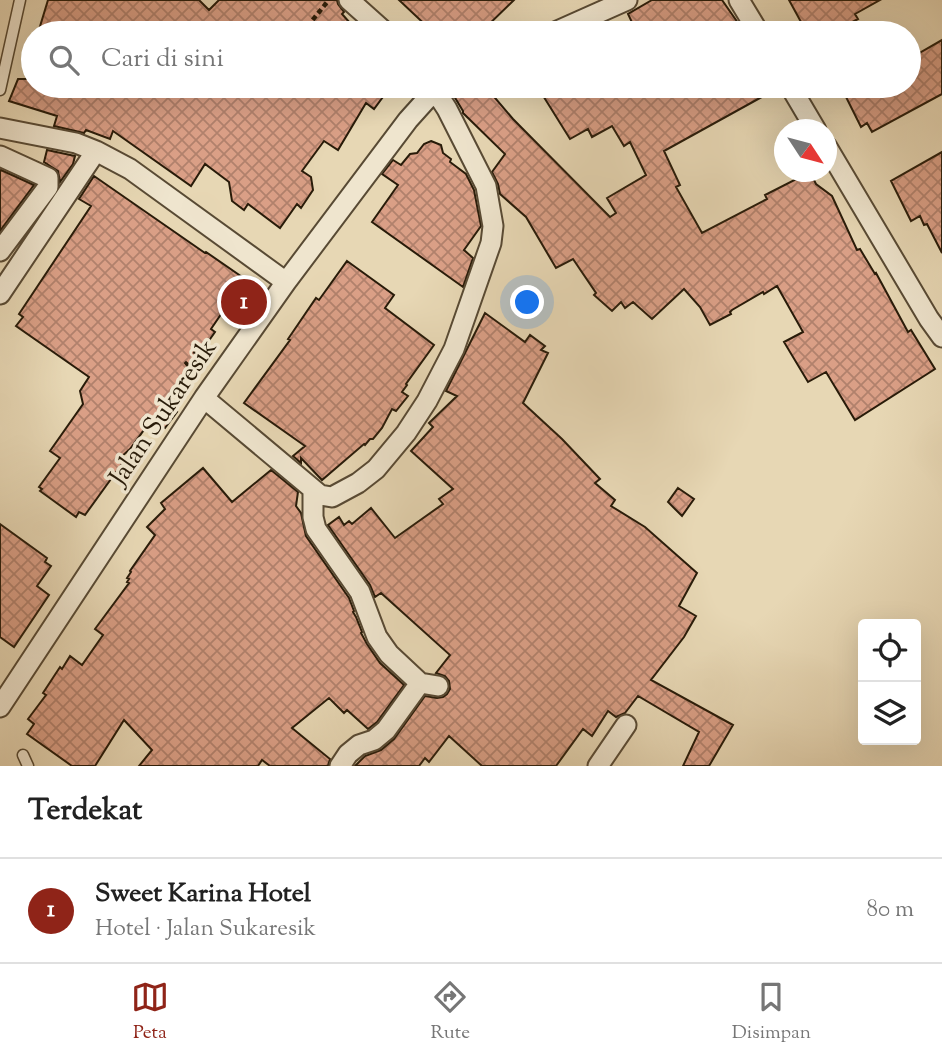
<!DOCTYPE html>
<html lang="id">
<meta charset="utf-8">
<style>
body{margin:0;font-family:"Sorts Mill Goudy",serif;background:#f2f2f2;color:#222}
.controls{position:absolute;right:21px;bottom:21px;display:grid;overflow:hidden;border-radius:7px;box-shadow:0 7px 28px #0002}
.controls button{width:63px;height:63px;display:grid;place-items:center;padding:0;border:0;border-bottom:2px solid #e0e0e0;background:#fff;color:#222;font:35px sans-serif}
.compass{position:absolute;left:774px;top:119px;width:63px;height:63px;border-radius:50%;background:#fff;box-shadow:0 7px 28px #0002;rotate:126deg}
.you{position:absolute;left:528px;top:303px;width:24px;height:24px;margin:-18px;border:5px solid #fff;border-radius:50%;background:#1a73e8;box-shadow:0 0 0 10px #1a73e833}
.badge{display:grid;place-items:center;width:46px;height:46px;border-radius:50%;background:#8f2418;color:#fff;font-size:23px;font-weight:700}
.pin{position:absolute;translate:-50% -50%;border:4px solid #fff;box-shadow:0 2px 7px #0006}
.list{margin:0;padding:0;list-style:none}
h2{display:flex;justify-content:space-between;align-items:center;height:91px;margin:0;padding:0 28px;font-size:30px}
h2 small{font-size:23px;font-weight:400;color:#767676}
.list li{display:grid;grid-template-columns:46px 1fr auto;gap:21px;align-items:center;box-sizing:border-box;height:105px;padding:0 28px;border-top:2px solid #e0e0e0}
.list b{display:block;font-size:26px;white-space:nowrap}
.list p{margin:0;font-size:23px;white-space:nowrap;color:#767676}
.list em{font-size:23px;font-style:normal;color:#767676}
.icon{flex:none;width:38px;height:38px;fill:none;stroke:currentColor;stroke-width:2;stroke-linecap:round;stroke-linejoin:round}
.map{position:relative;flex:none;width:942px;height:766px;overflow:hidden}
.search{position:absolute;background:#fff;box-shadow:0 7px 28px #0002;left:21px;right:21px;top:21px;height:77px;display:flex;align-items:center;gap:18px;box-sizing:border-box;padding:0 24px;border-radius:38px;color:#767676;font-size:26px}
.sheet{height:196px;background:#fff}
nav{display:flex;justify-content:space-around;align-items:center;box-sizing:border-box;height:98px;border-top:2px solid #e0e0e0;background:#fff;font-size:19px;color:#767676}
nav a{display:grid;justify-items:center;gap:4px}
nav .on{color:#8f2418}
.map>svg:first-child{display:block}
</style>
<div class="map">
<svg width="942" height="766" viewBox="0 0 942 766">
<defs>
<pattern id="building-cross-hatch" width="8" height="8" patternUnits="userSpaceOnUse" patternTransform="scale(1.75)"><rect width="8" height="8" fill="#da9f86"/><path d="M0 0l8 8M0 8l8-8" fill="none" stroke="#b1816c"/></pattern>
</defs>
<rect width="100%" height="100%" fill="#e7d7b4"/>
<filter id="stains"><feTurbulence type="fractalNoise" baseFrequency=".00286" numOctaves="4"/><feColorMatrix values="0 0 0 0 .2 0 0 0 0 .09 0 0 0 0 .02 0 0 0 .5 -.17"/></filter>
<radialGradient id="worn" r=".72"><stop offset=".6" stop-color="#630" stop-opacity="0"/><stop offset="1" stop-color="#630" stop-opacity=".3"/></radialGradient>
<!-- building -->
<path fill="url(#building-cross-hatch)" stroke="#281b09" stroke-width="2" d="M 48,0 L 199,0 L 209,10 L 219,0 L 337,0 L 338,4 L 344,12 L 342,14 L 359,33 L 38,33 Z
M 399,0 L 514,0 L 480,33 L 434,33 Z
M 652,0 L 722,0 L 745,33 L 637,33 L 628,14 Z
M 789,0 L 880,0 L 855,14 L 858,19 L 832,33 L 807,33 Z
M 942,40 L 942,94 L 872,132 L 867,123 L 861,127 L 845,95 L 862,86 L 909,86 L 909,59 Z
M 18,79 L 33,79 L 33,86 L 391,86 L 374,109 L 366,103 L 338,150 L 324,141 L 302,171 L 311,177 L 313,190 L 301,208 L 297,204 L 280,228 L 248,204 L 244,210 L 232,201 L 229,182 L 205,164 L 191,186 L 113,131 L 110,139 L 86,130 L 84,133 L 54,126 L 57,116 L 9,101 Z
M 469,86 L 485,86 L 513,119 L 610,217 L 616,213 L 607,198 L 646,175 L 630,142 L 624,146 L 612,126 L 592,137 L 588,129 L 570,139 L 537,86 L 778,86 L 778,88 L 664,151 L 680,185 L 676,187 L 702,233 L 767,199 L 765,195 L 810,172 L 816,184 L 832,196 L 857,250 L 860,249 L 875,274 L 876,273 L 908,332 L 911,330 L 935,369 L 855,420 L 826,372 L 808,382 L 784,342 L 803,332 L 777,286 L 764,294 L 763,292 L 732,310 L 730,312 L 731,314 L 710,325 L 700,307 L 684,289 L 652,319 L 633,302 L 625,308 L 621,302 L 612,311 L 594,295 L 596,293 L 573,259 L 556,268 L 526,217 L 500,194 L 498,184 L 492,172 L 505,154 L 463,113 L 463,111 L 454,96 Z
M 431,141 L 441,145 L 443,153 L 451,159 L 450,162 L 466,174 L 474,190 L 481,226 L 464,250 L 473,258 L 463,287 L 372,222 L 398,185 L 382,174 L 393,160 L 401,165 L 410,154 L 417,153 L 424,144 Z
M 47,150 L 75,156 L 73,164 L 60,182 L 58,171 L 44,162 Z
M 942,152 L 942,253 L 927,224 L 924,225 L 920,216 L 911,221 L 891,181 Z
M 1,170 L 34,185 L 0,231 L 0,172 Z
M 94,176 L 205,253 L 206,252 L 245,279 L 211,329 L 215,332 L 191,366 L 186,362 L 185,363 L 191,371 L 166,404 L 177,412 L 165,428 L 152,419 L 130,449 L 120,458 L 124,461 L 85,515 L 79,512 L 76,517 L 40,491 L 42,489 L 39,487 L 60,458 L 50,451 L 83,404 L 80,391 L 89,377 L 16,326 L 23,317 L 19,314 L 91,206 L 79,199 Z
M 347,261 L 394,295 L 385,308 L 434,345 L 406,384 L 407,385 L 402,392 L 408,396 L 396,411 L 392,409 L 382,428 L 373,439 L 370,439 L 365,445 L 364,444 L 322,480 L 301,458 L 301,463 L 293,456 L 305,446 L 244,403 L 290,340 L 288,339 L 316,298 L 319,300 Z
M 485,313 L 525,342 L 530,335 L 545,346 L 541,350 L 548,353 L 523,403 L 562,439 L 600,479 L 595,483 L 615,500 L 611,506 L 645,527 L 697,573 L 679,606 L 696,616 L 684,637 L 651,680 L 733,725 L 709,766 L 683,766 L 699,732 L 638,696 L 625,713 L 616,717 L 608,711 L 592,736 L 583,729 L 556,766 L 482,766 L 449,736 L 429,762 L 425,758 L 419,766 L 355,766 L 365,756 L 381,750 L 394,739 L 425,696 L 437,698 L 443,697 L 447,694 L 450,689 L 449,681 L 445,676 L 436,673 L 450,655 L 381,593 L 375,597 L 370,585 L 328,525 L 339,517 L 344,525 L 349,521 L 352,524 L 371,508 L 395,538 L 443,504 L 439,499 L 453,489 L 411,451 L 433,427 L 429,423 L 457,396 L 446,391 Z
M 203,468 L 232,502 L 271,470 L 298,492 L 296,506 L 301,513 L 306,536 L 349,598 L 354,611 L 353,612 L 356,617 L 362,632 L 361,633 L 367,644 L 380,663 L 404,685 L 377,722 L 368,729 L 347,710 L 344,713 L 329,698 L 292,728 L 330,759 L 328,766 L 270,766 L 262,760 L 258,766 L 139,766 L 152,750 L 124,720 L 95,766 L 72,766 L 27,734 L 34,724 L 28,719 L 46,695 L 43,693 L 60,667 L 62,669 L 70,656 L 82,665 L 103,635 L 95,629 L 129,583 L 127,582 L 129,579 L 127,578 L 131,572 L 130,571 L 155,535 L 147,527 L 165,509 L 161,503 Z
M 678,488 L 694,499 L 682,516 L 668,502 Z
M 0,524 L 47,558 L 45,562 L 51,566 L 37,586 L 49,595 L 14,647 L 0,637 Z"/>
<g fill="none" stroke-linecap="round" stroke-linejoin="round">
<defs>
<path id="lane" d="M 0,90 L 20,0
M 23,755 L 28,766"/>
<path id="street" d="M 349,0 L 386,33
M 739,0 L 759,33
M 553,33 L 627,0
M 790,86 L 816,130
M 0,128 L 76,143 L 96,151 L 130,169 L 286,282
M 827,147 L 929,319 L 942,337
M 0,156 L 48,178 L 48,187 L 0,251
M 0,294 L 96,151
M 204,398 L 320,495 L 332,497 L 358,483 L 376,469 L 406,433 L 427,401 L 454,349 L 491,243 L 493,226 L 486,186 L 447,109 L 432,86
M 313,490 L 313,517 L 316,529 L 360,592 L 377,637 L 389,654 L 420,683 L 386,730 L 374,740 L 359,745 L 348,754 L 340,766
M 420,683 L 438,686
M 0,707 L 204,398 L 286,282 L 408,120 L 426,100 L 443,86
M 598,766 L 626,725"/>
</defs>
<!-- lane casing -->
<use href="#lane" stroke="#584a34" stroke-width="13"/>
<!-- street casing -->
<use href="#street" stroke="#584a34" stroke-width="23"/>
<!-- path -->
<path stroke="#281b09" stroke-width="4.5" stroke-dasharray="5 3.5" stroke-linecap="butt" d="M 302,33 L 328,1"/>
<!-- lane -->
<use href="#lane" stroke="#efe5ce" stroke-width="10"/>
<!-- street -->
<use href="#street" stroke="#efe5ce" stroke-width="19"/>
</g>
<g text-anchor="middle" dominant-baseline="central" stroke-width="7" stroke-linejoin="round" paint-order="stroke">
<!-- street labels -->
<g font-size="26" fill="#281b09" stroke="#efe5ce">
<text transform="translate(164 413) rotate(-56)">Jalan Sukaresik</text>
</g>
</g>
<rect width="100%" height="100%" filter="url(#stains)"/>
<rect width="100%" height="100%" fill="url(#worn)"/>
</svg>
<div class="controls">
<button><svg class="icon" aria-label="locate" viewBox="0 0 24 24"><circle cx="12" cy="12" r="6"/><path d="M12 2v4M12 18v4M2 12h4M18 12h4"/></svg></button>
<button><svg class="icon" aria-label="layers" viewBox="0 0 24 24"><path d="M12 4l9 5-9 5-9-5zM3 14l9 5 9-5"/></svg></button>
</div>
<svg class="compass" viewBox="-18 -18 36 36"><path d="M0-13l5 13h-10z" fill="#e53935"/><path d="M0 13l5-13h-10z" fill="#767676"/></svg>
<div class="you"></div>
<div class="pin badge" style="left:244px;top:302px">1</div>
<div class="search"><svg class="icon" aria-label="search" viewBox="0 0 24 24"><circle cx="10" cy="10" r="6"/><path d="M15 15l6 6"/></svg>Cari di sini</div>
</div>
<section class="sheet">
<h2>Terdekat<small></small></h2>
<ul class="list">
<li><span class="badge">1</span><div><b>Sweet Karina Hotel</b><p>Hotel · Jalan Sukaresik</p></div><em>80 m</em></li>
</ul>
</section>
<nav>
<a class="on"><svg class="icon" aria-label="map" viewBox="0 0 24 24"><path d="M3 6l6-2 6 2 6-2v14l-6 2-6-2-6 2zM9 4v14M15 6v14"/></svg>Peta</a>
<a><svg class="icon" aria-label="directions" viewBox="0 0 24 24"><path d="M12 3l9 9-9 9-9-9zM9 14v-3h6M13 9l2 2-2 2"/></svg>Rute</a>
<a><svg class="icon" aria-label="saved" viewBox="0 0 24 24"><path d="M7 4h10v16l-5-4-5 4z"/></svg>Disimpan</a>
</nav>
